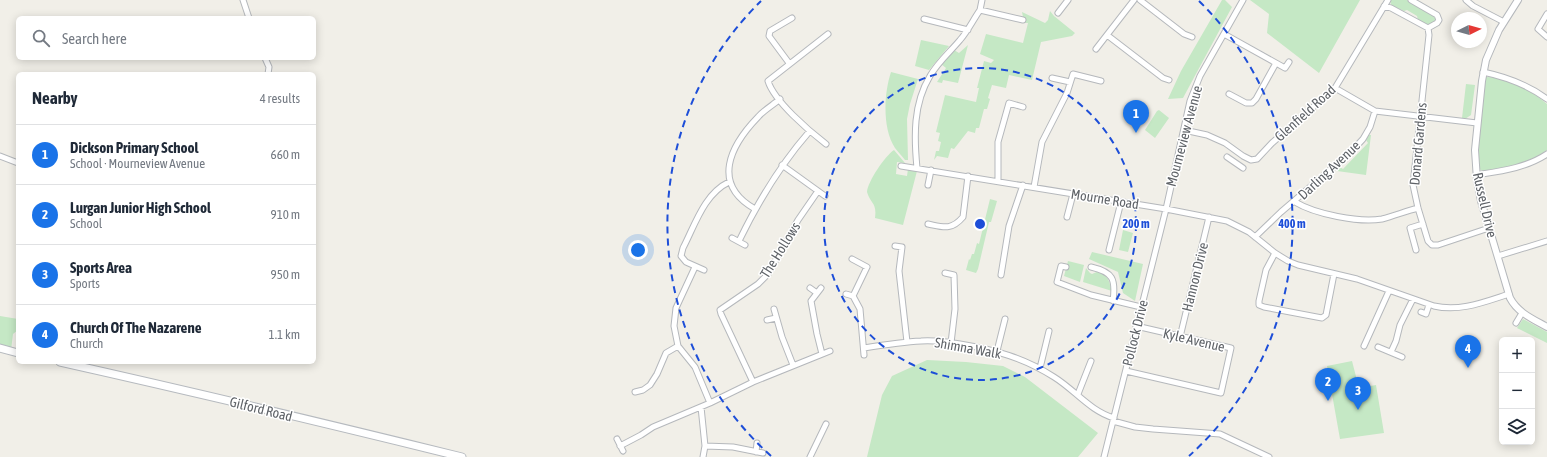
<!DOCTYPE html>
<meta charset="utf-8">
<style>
body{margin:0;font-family:"Asap Condensed",sans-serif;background:#f6f6f7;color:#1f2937}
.controls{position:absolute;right:12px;bottom:12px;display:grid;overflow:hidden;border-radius:6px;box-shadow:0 2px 10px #0003}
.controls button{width:36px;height:36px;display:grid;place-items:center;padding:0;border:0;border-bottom:1px solid #e0e1e3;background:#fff;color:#1f2937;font:20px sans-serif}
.compass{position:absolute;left:1451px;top:12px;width:36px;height:36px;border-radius:50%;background:#fff;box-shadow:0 2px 10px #0003;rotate:85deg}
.you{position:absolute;left:638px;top:250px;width:14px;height:14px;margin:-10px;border:3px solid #fff;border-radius:50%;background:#1a73e8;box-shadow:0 0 0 6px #1a73e833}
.badge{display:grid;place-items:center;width:26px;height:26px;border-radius:50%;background:#1a73e8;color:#fff;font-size:13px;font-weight:700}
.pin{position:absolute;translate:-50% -33px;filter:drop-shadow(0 1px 2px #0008)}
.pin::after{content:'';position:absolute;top:21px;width:14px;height:12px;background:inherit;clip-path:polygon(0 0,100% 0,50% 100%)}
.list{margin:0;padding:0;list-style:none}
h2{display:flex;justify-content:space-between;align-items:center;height:52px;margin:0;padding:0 16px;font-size:17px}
h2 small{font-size:13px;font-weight:400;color:#747a83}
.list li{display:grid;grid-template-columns:26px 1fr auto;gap:12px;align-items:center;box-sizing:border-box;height:60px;padding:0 16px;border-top:1px solid #e0e1e3}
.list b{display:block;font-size:15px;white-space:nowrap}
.list p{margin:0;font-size:13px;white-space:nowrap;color:#747a83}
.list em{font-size:13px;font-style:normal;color:#747a83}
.icon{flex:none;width:22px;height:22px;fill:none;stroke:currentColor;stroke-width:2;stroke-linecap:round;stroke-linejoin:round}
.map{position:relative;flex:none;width:1547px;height:457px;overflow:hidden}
.search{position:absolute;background:#fff;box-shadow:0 2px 10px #0003;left:16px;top:16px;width:300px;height:44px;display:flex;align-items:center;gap:10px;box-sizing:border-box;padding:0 14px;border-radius:6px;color:#747a83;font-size:15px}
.panel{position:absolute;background:#fff;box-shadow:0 2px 10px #0003;left:16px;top:72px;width:300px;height:292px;border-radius:6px}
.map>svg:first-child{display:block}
</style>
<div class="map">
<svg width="1547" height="457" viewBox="0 0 1547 457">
<rect width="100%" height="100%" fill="#f1efe8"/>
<!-- green -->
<path fill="#c5e8c5" d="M 1222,0 L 1225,0 L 1232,7 L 1183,98 L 1168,99 L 1181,71 Z
M 1250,0 L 1360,0 L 1319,73 L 1267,33 L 1269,14 Z
M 1390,0 L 1407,0 L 1433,15 L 1436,19 L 1436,21 L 1427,25 L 1418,20 L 1417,16 L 1407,10 L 1404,11 L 1391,5 Z
M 1050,11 L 1054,16 L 1075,33 L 1072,36 L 1041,42 L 1032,80 L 1009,75 L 1006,88 L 992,85 L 988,98 L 990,99 L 987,109 L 984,109 L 979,128 L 976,128 L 975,133 L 968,131 L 954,149 L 951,148 L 948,158 L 937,156 L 934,160 L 936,151 L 939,151 L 941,142 L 938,141 L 940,133 L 936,132 L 945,95 L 976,102 L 979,88 L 977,88 L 984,61 L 991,63 L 994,60 L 980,54 L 986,34 L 1023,43 L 1028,23 L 1025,23 L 1026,18 L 1023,17 L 1022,12 L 1045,23 L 1048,20 Z
M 921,40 L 949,46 L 929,70 L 915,66 Z
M 968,45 L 958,83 L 943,80 L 942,83 L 937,82 L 946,68 L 941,64 L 954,50 L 959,53 Z
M 891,72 L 918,79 L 910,104 L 907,119 L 908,160 L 905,160 C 902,156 898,152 895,148 C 882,128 884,93 891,72 Z
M 1486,77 C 1508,77 1531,90 1547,104 L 1547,150 C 1528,164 1506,167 1483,171 L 1479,169 L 1478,143 L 1485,79 Z
M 1466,84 L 1475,85 L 1471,115 L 1465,119 L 1462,118 Z
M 1159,110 L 1169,118 L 1155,138 L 1145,130 L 1157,111 Z
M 1369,135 L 1371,135 L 1366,175 L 1337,171 L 1337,169 L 1340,167 L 1343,169 L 1368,143 L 1366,140 Z
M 894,150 L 905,163 L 897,162 L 896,174 L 907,176 L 908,169 L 917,171 L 903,225 L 875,218 C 877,202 871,205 867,192 C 868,181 885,156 894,150 Z
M 990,199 L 997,201 L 991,222 L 989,222 L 978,269 L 976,273 L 966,270 L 969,259 L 970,260 L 972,254 L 974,254 L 977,243 L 979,244 Z
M 1123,230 L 1133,233 L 1128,252 L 1119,250 Z
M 1092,252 L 1143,264 L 1135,301 L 1123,293 L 1118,272 L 1089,259 Z
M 1068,261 L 1084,265 L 1080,282 L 1064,276 Z
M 1086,268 L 1090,273 L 1092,274 L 1099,271 C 1108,275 1109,281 1112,291 L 1083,282 Z
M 0,316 L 18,319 L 18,330 L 13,334 L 11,350 L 0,347 Z
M 1523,319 L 1547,332 L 1547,343 L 1517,328 Z
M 927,360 L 966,362 L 1003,366 L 1025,377 L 1098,433 L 1078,457 L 867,457 L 882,395 L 892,376 Z
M 1352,361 L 1359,388 L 1376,385 L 1384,433 L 1340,439 L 1327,366 Z"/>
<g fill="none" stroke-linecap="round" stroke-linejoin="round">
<defs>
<path id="minor" d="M 243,0 L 249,18
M 1140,0 L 1184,34 L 1192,37
M 1411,0 L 1437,15 L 1439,20 L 1437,23 L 1428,28
M 1466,0 L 1473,6 L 1504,22
M 1384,6 L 1391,8 L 1428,28
M 980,10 L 982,0
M 1058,13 L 1068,0
M 1547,14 L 1538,29 L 1547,37
M 924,19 L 968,30
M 1428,28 L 1429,35 L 1413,185 L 1418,208 L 1428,241 L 1432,245 L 1438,245 L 1489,228
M 1224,34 L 1285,68 L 1289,62
M 1107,35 L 1163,78 L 1169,80
M 1096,49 L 1134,0
M 265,58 L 269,67 L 268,74
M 789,63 L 769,36 L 770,31 L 792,18
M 1483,72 C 1507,77 1528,85 1547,99
M 1052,78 L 1070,82
M 1335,88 L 1375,111 L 1477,123
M 1229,94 L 1246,103 L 1252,103 L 1256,99 L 1276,63
M 1184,130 L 1207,135 L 1225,143 L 1243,156 L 1251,160 L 1257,159 L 1272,143 L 1335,88 L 1388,0
M 826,144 C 809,131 774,101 768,81 L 828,34
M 0,156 L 18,163
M 1227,157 L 1243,168
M 782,165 L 825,196
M 901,166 L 1166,209 L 1227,221 L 1249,232 L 1275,253 L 1288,261 L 1298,265 L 1357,279 L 1434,306 C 1460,312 1484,302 1509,294
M 917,168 C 914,137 913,104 930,76 C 938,62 950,52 960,40 C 968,31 973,20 980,10 L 1023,20
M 1476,175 C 1501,171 1526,168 1547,154
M 998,181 L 998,142 L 1009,103 L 1023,107
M 928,185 L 931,170
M 1034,187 L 1042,142 L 1067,93 L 1073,74 L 1101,81
M 1295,202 C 1315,214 1359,223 1382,219 C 1394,216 1406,211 1418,208
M 755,209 C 711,184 730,146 758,117 C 764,110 773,105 780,99
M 1067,217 L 1073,194
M 928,224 C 943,227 951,231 963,217 L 968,176
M 1255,237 L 1281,212 L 1350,153 L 1363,139 L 1370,127 L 1375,111
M 732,238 L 745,245
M 739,241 C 758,202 780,165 809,132
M 895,246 L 902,247 L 899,271 L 907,342
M 1109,250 L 1121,202
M 1416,250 L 1410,228 L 1423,224
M 1275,253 L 1266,270 L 1259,301 L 1259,305 L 1264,307 L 1322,318 L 1326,315 L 1334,274
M 1498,256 L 1547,241
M 852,259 L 867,267 L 853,296
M 695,267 L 676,308 L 674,326 L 678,346 L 695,367 L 710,403
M 1066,267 L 1061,266 L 1057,282 L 1091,295 L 1141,307
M 1091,267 C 1113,272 1116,279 1113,301
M 704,270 L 686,262 L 681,256 L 683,248 C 695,225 704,194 729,182
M 945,273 L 954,275 L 955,309 L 951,343
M 1001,275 L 1009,226 L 1023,185
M 810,288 L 817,293
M 821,288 L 811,301 L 817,334 L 822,354
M 846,294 L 853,296 L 860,309 L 864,355
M 774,309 L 782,337 L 793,365
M 1421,312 L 1426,314 L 1429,305
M 767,320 L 776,318
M 1516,323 L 1522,313
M 1180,337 L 1209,217
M 1364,346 L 1389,291
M 1378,347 L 1402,357
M 864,348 C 883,345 902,342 921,341 C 934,340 948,342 960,344 C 996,350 1024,358 1054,377 C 1075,390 1090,411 1114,418
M 997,351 L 1005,319
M 1391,352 L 1396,341 L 1400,325 L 1413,299
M 1040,368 L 1049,331
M 1126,371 L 1221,393 L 1231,348 L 1136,326
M 753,382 L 721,314 L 720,310 L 758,284 L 768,274 L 798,220 L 818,191
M 635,392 L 643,390 L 650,385 L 657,374 L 666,353 L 678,346
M 1078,394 L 1091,361
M 701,407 L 705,446 L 703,457
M 1113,421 L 1135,427 L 1153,429 L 1220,434 L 1269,457
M 617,439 L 623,451
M 620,446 L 641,435 L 653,427 L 710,403 L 753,382 L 830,351
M 705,446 L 733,447 L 763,453
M 756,452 L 757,443
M 810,457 L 826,424
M 1104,457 L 1166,209 L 1190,101 L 1200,76 L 1243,0"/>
<path id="tertiary" d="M 1518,0 L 1499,30 L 1486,60 L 1482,81 L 1475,150 L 1477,180 L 1481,201 L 1510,298 C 1518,313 1533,319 1547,327"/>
<path id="secondary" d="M 0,348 L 18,353
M 60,362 C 194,392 328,424 462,457"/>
</defs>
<!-- minor casing -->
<use href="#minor" stroke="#b5b8bc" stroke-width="7"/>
<!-- tertiary casing -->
<use href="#tertiary" stroke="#b5b8bc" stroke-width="8"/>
<!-- secondary casing -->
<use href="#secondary" stroke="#b6babf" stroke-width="9"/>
<!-- minor -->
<use href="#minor" stroke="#fff" stroke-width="5"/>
<!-- tertiary -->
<use href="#tertiary" stroke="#fff" stroke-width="6"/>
<!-- secondary -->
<use href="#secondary" stroke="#fff" stroke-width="7"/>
</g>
<!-- distance rings -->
<g fill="none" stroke="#1d4ed8" stroke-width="2" stroke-dasharray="7 5">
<circle cx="980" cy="224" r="156"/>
<path d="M771 456A312 312 0 0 1 761 1M1199 1A312 312 0 0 1 1189 456"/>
</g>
<g text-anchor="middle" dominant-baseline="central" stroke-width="3" stroke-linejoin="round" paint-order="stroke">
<!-- street labels -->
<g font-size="14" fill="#5f6368" stroke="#fff">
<text transform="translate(1305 113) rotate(-42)">Glenfield Road</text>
<text transform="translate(1184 136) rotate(-75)">Mourneview Avenue</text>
<text transform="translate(1418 144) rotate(-85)">Donard Gardens</text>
<text transform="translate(1329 170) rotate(-43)">Darling Avenue</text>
<text transform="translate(1105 199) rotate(9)">Mourne Road</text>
<text transform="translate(1485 205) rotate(77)">Russell Drive</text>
<text transform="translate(780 250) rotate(-58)">The Hollows</text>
<text transform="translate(1195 277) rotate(-76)">Hannon Drive</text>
<text transform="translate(1135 333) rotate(-76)">Pollock Drive</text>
<text transform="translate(1194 340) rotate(13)">Kyle Avenue</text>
<text transform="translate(968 348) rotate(10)">Shimna Walk</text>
<text transform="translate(261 409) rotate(14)">Gilford Road</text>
</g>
</g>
<circle cx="980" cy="224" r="6" fill="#1d4ed8" stroke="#fff" stroke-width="2"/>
<g font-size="12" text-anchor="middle" font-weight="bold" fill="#1d4ed8" stroke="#fff" stroke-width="3" stroke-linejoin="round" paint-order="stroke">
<text x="1136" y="228">200 m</text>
<text x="1292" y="228">400 m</text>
</g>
</svg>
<div class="controls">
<button>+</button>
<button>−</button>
<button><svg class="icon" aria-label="layers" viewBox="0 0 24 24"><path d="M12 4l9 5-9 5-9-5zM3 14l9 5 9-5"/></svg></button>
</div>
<svg class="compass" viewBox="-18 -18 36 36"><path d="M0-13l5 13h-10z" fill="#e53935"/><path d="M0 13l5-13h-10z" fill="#747a83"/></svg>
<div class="you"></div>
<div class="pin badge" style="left:1136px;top:133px">1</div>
<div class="pin badge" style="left:1328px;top:401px">2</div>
<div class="pin badge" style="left:1358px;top:410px">3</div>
<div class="pin badge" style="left:1468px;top:368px">4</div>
<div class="search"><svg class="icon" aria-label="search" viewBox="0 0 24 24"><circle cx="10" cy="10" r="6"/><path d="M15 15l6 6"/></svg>Search here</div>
<section class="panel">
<h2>Nearby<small>4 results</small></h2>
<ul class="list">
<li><span class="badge">1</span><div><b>Dickson Primary School</b><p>School · Mourneview Avenue</p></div><em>660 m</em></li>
<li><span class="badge">2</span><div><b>Lurgan Junior High School</b><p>School</p></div><em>910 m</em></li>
<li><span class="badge">3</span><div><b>Sports Area</b><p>Sports</p></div><em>950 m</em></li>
<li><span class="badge">4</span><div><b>Church Of The Nazarene</b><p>Church</p></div><em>1.1 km</em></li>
</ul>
</section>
</div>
